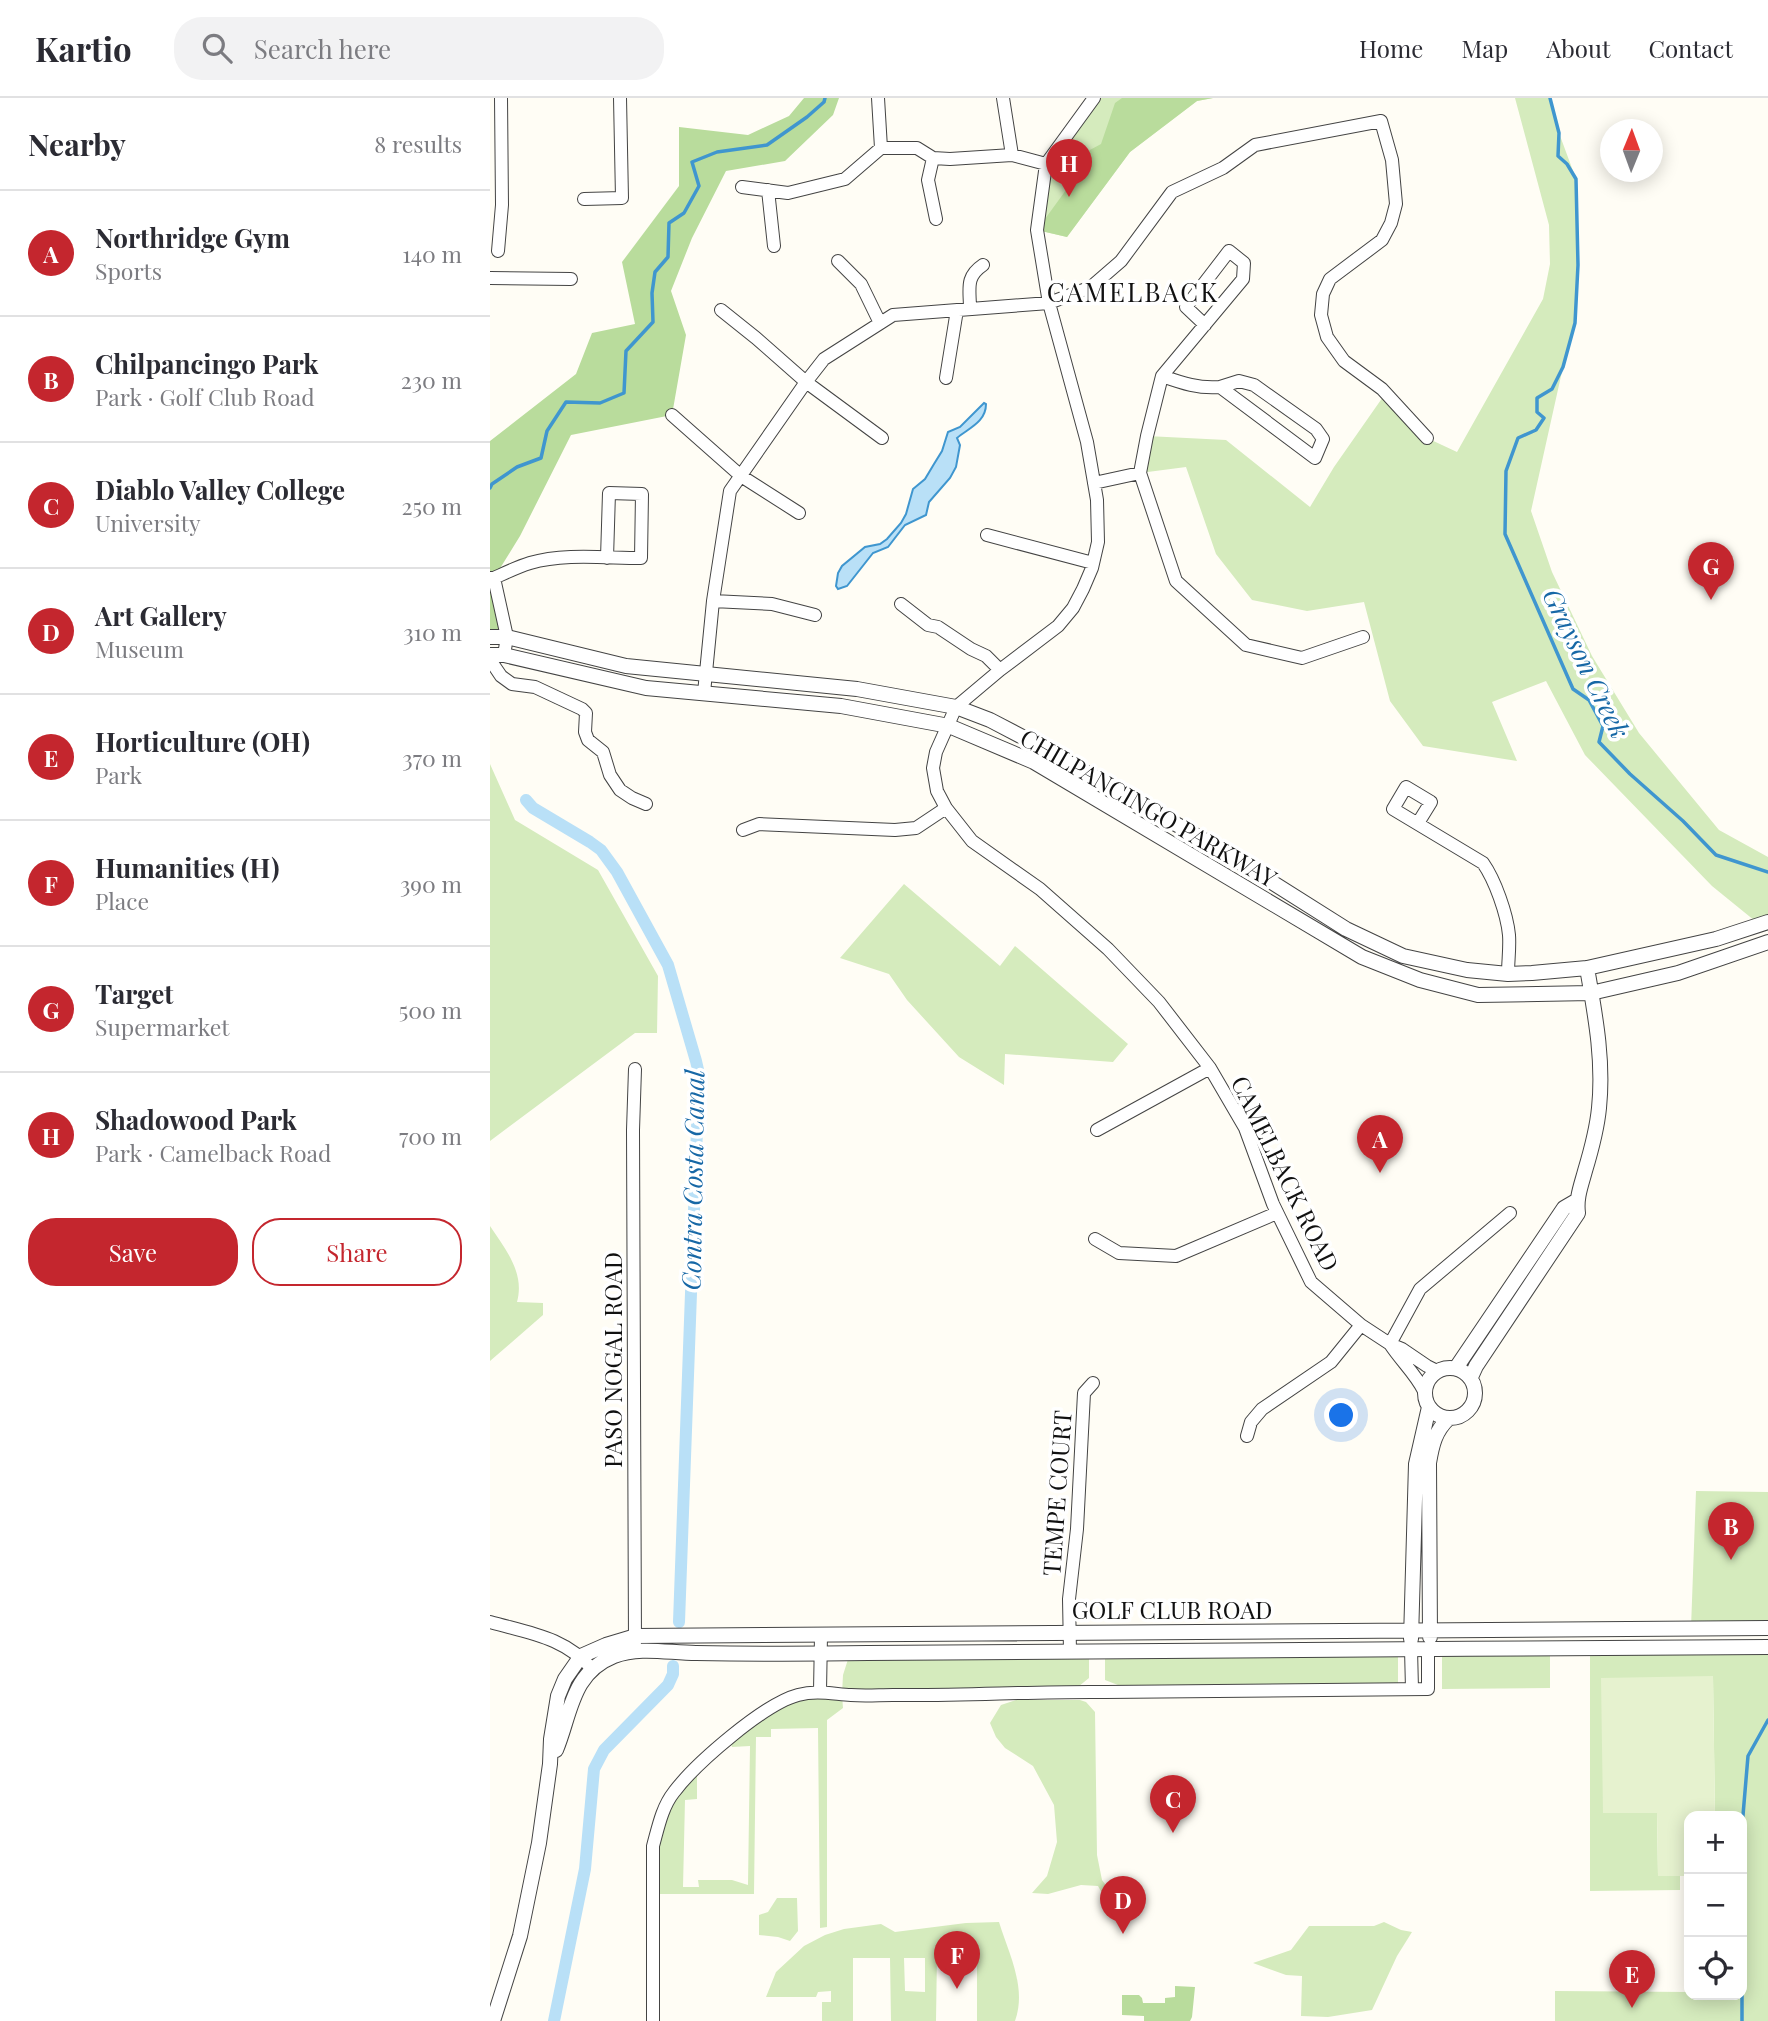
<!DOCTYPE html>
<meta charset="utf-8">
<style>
body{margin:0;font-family:"Playfair Display",serif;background:#f2f2f3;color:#2b2b33}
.controls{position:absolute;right:21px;bottom:21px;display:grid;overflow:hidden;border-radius:14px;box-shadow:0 4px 18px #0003}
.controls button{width:63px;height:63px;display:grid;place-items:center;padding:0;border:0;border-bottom:2px solid #e1e1e2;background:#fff;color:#2b2b33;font:35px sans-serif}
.compass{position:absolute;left:1110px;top:21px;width:63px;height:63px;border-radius:50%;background:#fff;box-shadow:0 4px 18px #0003;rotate:1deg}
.you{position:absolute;left:852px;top:1318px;width:24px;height:24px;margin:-18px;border:5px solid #fff;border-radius:50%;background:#1a73e8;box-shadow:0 0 0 10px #1a73e833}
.badge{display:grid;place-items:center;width:46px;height:46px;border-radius:50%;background:#c4262e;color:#fff;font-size:23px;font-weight:700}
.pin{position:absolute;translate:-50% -58px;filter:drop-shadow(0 2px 4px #0008)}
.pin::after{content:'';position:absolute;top:37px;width:24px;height:21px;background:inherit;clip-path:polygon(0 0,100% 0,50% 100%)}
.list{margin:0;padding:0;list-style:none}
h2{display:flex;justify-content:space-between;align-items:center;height:91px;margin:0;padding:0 28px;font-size:30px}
h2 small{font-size:23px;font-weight:400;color:#7c7c81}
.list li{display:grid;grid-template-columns:46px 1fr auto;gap:21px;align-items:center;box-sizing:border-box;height:126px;padding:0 28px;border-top:2px solid #e1e1e2}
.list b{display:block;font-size:26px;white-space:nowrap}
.list p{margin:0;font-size:23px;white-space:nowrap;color:#7c7c81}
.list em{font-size:23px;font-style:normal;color:#7c7c81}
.actions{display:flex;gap:14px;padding:21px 28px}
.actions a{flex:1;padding:16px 0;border:2px solid #c4262e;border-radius:28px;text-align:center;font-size:24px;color:#c4262e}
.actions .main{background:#c4262e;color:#fff}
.icon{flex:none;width:38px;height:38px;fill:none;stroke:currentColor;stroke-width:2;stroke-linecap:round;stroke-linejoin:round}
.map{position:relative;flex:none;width:1278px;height:1923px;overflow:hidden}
header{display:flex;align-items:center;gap:42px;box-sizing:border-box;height:98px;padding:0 35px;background:#fff;border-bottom:2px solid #e1e1e2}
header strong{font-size:33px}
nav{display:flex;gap:38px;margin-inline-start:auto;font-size:24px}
.search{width:490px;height:63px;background:#f2f2f3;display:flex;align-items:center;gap:18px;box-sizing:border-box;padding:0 24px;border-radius:28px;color:#7c7c81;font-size:26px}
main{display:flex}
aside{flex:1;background:#fff}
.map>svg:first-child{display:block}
</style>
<header>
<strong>Kartio</strong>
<div class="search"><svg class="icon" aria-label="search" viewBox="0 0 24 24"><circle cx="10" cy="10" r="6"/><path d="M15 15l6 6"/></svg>Search here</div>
<nav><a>Home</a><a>Map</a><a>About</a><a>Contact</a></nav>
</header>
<main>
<aside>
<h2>Nearby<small>8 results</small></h2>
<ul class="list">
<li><span class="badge">A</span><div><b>Northridge Gym</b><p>Sports</p></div><em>140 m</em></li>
<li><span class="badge">B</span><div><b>Chilpancingo Park</b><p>Park · Golf Club Road</p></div><em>230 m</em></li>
<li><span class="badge">C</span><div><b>Diablo Valley College</b><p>University</p></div><em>250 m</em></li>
<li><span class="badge">D</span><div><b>Art Gallery</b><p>Museum</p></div><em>310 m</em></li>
<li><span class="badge">E</span><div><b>Horticulture (OH)</b><p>Park</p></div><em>370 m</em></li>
<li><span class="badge">F</span><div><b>Humanities (H)</b><p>Place</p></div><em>390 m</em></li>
<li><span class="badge">G</span><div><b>Target</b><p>Supermarket</p></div><em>500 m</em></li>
<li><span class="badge">H</span><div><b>Shadowood Park</b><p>Park · Camelback Road</p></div><em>700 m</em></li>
</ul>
<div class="actions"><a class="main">Save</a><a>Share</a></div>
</aside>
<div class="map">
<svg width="1278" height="1923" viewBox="0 0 1278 1923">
<rect width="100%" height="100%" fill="#fffdf5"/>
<!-- green -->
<path fill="#d5ebbd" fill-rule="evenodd" d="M 604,0 L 723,0 L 707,3 L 640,54 L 577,139 L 547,132 L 556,66 Z
M 1025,0 L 1060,0 L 1069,35 L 1086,81 L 1088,167 L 1085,225 L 1073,269 L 1041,413 L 1062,474 L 1102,558 L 1149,635 L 1229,732 L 1278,759 L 1278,824 L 1270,827 L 1222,788 L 1095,657 L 1056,583 L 1002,604 L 1027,663 L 933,648 L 900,603 L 874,504 L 817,513 L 762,502 L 726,456 L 696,369 L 650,375 L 657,338 L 736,342 L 820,409 L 844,369 L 895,296 L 937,340 L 967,354 L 1053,201 L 1060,166 L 1059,127 Z
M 0,666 L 25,722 L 108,772 L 168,878 L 167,935 L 145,935 L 0,1043 Z
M 414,786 L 510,868 L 525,848 L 638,946 L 623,964 L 515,956 L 514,987 L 469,959 L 417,902 L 399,876 L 350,860 Z
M 0,1128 C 16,1152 35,1175 27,1204 L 53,1205 L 53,1217 L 0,1263 Z
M 1206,1393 L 1278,1394 L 1278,1530 L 1201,1530 Z
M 1278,1549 L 1278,1923 L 1065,1923 L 1065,1893 L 1199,1894 L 1199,1897 L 1252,1897 L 1252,1718 L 1225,1718 L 1223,1579 L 1113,1715 L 1167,1714 L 1168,1778 L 1190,1778 L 1190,1792 L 1100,1793 L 1100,1550 Z
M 1060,1550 L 1060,1590 L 952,1591 L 952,1551 Z
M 908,1551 L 908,1591 L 646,1594 L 615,1582 L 615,1553 Z
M 599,1553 L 599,1580 L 583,1593 L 352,1597 L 353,1610 L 337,1622 L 337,1829 L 330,1830 L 328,1630 L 281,1631 L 281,1639 L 266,1639 L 264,1796 L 163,1796 L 170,1722 L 207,1669 L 207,1701 L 195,1702 L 193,1789 L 209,1789 L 208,1782 L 242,1782 L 258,1787 L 260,1648 L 242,1649 L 239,1640 L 306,1597 L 352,1596 L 353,1577 L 360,1555 Z
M 526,1602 L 590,1602 L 596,1604 L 605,1614 L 607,1757 L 612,1782 L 632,1809 C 620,1804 613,1798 608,1788 L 591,1787 L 558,1796 L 542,1795 L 557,1778 L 567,1744 L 564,1707 L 543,1668 L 515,1650 L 506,1639 L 500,1625 L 511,1607 Z
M 287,1800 L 307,1800 L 308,1833 L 300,1843 L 288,1839 L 269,1837 L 269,1817 L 278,1814 Z
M 509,1824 C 519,1856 537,1890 525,1923 L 487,1923 L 487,1853 L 447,1855 L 446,1923 L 401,1923 L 400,1860 L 363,1860 L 363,1923 L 332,1923 L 332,1904 L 341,1904 L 341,1893 L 328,1894 L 326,1899 L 276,1899 L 286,1874 L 314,1848 L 335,1837 L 354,1831 L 391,1826 L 405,1834 L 476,1825 ZM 414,1860 L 435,1860 L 435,1894 L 415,1893 Z
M 894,1824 L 911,1832 L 922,1834 L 907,1858 L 882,1912 L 838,1919 L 811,1918 L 812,1878 L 796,1877 L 763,1865 L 801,1852 L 819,1828 L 884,1828 Z"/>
<!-- forest -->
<path fill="#b9dc9c" d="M 314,0 L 349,0 L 343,17 L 295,63 L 236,73 L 202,140 L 181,193 L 196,237 L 182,317 L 81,337 L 30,438 L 4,480 L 17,539 L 0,539 L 0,343 L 86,276 L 102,235 L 145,226 L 132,164 L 189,88 L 189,29 L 258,37 L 299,18 Z
M 632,0 L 723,0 L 707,3 L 640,54 L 577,139 L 547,132 L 576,92 L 587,59 L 611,46 L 625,5 Z
M 685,1888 L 705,1889 L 702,1919 L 700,1923 L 654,1923 L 654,1918 L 632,1917 L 632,1897 L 649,1897 L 652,1900 L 653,1905 L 675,1905 L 675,1900 L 685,1899 Z"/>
<!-- pitch -->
<path fill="#e6f2cf" d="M 1223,1578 L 1225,1718 L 1199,1718 L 1199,1778 L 1168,1778 L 1167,1715 L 1113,1715 L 1111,1580 Z"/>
<!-- water -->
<path fill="#b9e0f7" stroke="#3f96cf" stroke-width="2" d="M 494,305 L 496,306 C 496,324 479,330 467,340 L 470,347 L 466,369 L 460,380 L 439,404 L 436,417 L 415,427 L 398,449 L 383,455 L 357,488 L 348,491 L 346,488 L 348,475 L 352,468 L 375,449 L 390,446 L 397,441 L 411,425 L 416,416 L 423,391 L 435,381 L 444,366 L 452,353 L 458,334 L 470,329 Z"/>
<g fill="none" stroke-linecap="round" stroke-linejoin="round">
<!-- stream -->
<path stroke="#3f96cf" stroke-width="3.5" d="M 1060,0 L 1069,35 L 1068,58 L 1077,66 L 1086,81 L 1088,167 L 1085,225 L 1073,269 L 1062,291 L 1047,300 L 1047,314 L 1054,320 L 1046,332 L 1028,340 L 1016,373 L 1015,436 L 1083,591 L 1099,602 L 1113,628 L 1109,644 L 1140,676 L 1193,723 L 1226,757 L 1278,774
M 0,390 L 2,386 L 27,369 L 51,360 L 57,333 L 76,304 L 110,305 L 134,295 L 136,253 L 163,224 L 162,195 L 165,174 L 178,159 L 179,125 L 194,115 L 209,88 L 202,64 L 227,54 L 277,47 L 317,19 L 334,4 L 335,0
M 1252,1923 L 1252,1729 L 1258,1658 L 1278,1622"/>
<!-- canal -->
<path stroke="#b9e0f7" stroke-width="12" d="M 36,702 L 43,710 L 100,744 L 111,752 L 127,774 L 178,867 L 206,963 L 209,976 L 189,1524
M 64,1923 L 95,1771 L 104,1671 L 114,1652 L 178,1587 L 183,1576 L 183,1568"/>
<defs>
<path id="minor" d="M 388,0 L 391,50 L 427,50 L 443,60 L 460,61 L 522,57 L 556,66
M 513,0 L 522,57
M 604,0 L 556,66 L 547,132 L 559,205 L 597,344 L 607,402 L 608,444 L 602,470 L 593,491 L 583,510 L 568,528 L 510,572 L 466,609 L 446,654 L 443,670 L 447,693 L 456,710 L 482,743 L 550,791 L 618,851 L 669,904 L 720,970 L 755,1030 L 783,1106 L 821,1184 L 871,1227 L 900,1246 L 912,1251 L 937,1268 L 947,1273
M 443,60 L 438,82 L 446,121
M 252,89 L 298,95 L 355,81 L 391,50
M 278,92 L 284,148
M 94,101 L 132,100 L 130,0
M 8,153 L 12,107 L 11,0
M 348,163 L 371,186 L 390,225
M 0,180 L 81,181
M 480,211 C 480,191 475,179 493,167
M 231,212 L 266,240 L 316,284 L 392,340
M 715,227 L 696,209 L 739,153 L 754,165 L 753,181 L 672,278 L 657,338 L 650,375 L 686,483 L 756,547 L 812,560 L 873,539
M 672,278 C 692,285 709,291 730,289 L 825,360 L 833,341 L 826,331 L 764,287 L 749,283 L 730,289
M 456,280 L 467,212
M 182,317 L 251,378 L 309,415
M 604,385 L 650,375
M 497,437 L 603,465
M 0,480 L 4,480 C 15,475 27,469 40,465 C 74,455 115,460 151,460 L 152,396 L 119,395 L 117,460
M 4,480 L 17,539 L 14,557
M 223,503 L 282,506 L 325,517
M 411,506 L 438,527 L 448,529 L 481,551 L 496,558 L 510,572
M 0,562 L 11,578 L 22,586 L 45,589 L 92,611 L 96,615 L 95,634 L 98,642 L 113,654 L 120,677 L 130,692 L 142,700 L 156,706
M 214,595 L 223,503 L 240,393 L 316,284 L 334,261 L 403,217 L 559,205 L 601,189 L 631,163 L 682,94 L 733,70 L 765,47 L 891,23 L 902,62 L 906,106 L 901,125 L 892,142 L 840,181 L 833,196 L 831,217 L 837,239 L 854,263 L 892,291 L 937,340
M 928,725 L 941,704 L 916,689 L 903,711 L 993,765 C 1005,782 1017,816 1019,837 C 1020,850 1018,863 1018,876
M 253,732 L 269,726 L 405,732 L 426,730 L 456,710
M 607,1032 L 720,970
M 605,1141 L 629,1155 L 686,1158 L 787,1115
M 900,1246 L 930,1191 L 1020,1115
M 900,1246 C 911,1263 925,1275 934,1293
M 757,1338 L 761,1324 L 772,1311 L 841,1264 L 871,1227
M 0,1524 C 39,1535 75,1539 103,1572
M 145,1545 L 143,1032 L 145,971
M 921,1551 L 922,1591
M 580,1553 L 579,1501 L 587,1431 L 594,1295 L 603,1285
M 330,1593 L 331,1537
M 163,1923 L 163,1748 C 168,1730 172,1709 184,1694 C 206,1665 274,1606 308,1597 C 326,1592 343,1596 361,1597 C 375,1598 389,1597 403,1597 C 474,1598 545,1593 616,1594 L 938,1591 L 938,1551"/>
<path id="tertiary" d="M 0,539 L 17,539 L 136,568 L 367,591 L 466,609 L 500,622 L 544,645 L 726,749 L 856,831 L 913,858 L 977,872 L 1018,876 L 1042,875 L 1097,870 L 1226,841 L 1278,824
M 0,557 L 14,557 L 156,590 L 351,608 L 459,628 L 544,664 L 872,859 L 930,882 L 988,897 L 1101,895 L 1188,875 L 1278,844
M935 1295a25 25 0 1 1 50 0a25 25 0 1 1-50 0Z
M 966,1270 L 1074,1110 L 1086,1103
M 981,1279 L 986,1268 L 1088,1115 C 1086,1100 1091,1088 1095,1073 C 1101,1053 1107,1031 1109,1010 C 1114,962 1105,916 1097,870
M 940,1539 L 939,1365 C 942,1347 945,1333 959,1320
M 921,1541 L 926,1366 L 939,1309
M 66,1652 C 81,1616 81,1575 124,1558 C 150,1548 179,1555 206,1555 C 263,1556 321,1556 378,1555 C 678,1552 978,1551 1278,1549
M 3,1923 L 30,1838 L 49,1745 L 60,1666 L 61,1641 L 68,1598 L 75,1581 L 91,1558 L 116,1547 L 146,1538 L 1278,1530"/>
</defs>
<!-- minor casing -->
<use href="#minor" stroke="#444" stroke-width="14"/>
<!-- tertiary casing -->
<use href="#tertiary" stroke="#444" stroke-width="16"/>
<!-- minor -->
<use href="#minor" stroke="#fff" stroke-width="12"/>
<!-- tertiary -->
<use href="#tertiary" stroke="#fff" stroke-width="14"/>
</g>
<g text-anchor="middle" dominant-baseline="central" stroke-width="7" stroke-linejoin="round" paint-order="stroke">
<!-- street labels -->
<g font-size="24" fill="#111" stroke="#fff">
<text transform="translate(659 709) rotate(30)">CHILPANCINGO PARKWAY</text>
<text transform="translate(796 1075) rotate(64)">CAMELBACK ROAD</text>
<text transform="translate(122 1262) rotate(-90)">PASO NOGAL ROAD</text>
<text transform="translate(566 1395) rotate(-86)">TEMPE COURT</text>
<text x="682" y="1511">GOLF CLUB ROAD</text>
</g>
<!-- neighbourhood labels -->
<g font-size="26" letter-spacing="2" fill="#111" stroke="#fff">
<text x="643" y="193">CAMELBACK</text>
</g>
<!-- water labels -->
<g font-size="26" font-style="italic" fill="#1768a6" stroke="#fff">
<text transform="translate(1097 565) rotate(64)">Grayson Creek</text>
<text transform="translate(202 1082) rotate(-89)">Contra Costa Canal</text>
</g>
</g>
</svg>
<div class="controls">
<button>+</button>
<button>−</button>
<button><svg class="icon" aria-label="locate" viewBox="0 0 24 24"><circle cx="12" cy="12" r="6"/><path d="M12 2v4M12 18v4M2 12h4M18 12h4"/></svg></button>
</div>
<svg class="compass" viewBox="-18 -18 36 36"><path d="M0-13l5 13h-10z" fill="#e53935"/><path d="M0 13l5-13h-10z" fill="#7c7c81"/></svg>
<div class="you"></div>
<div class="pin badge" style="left:890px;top:1075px">A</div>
<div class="pin badge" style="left:1241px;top:1462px">B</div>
<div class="pin badge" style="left:683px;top:1735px">C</div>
<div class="pin badge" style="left:633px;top:1836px">D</div>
<div class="pin badge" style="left:1142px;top:1910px">E</div>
<div class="pin badge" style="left:467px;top:1891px">F</div>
<div class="pin badge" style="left:1221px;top:502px">G</div>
<div class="pin badge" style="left:579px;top:99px">H</div>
</div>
</main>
